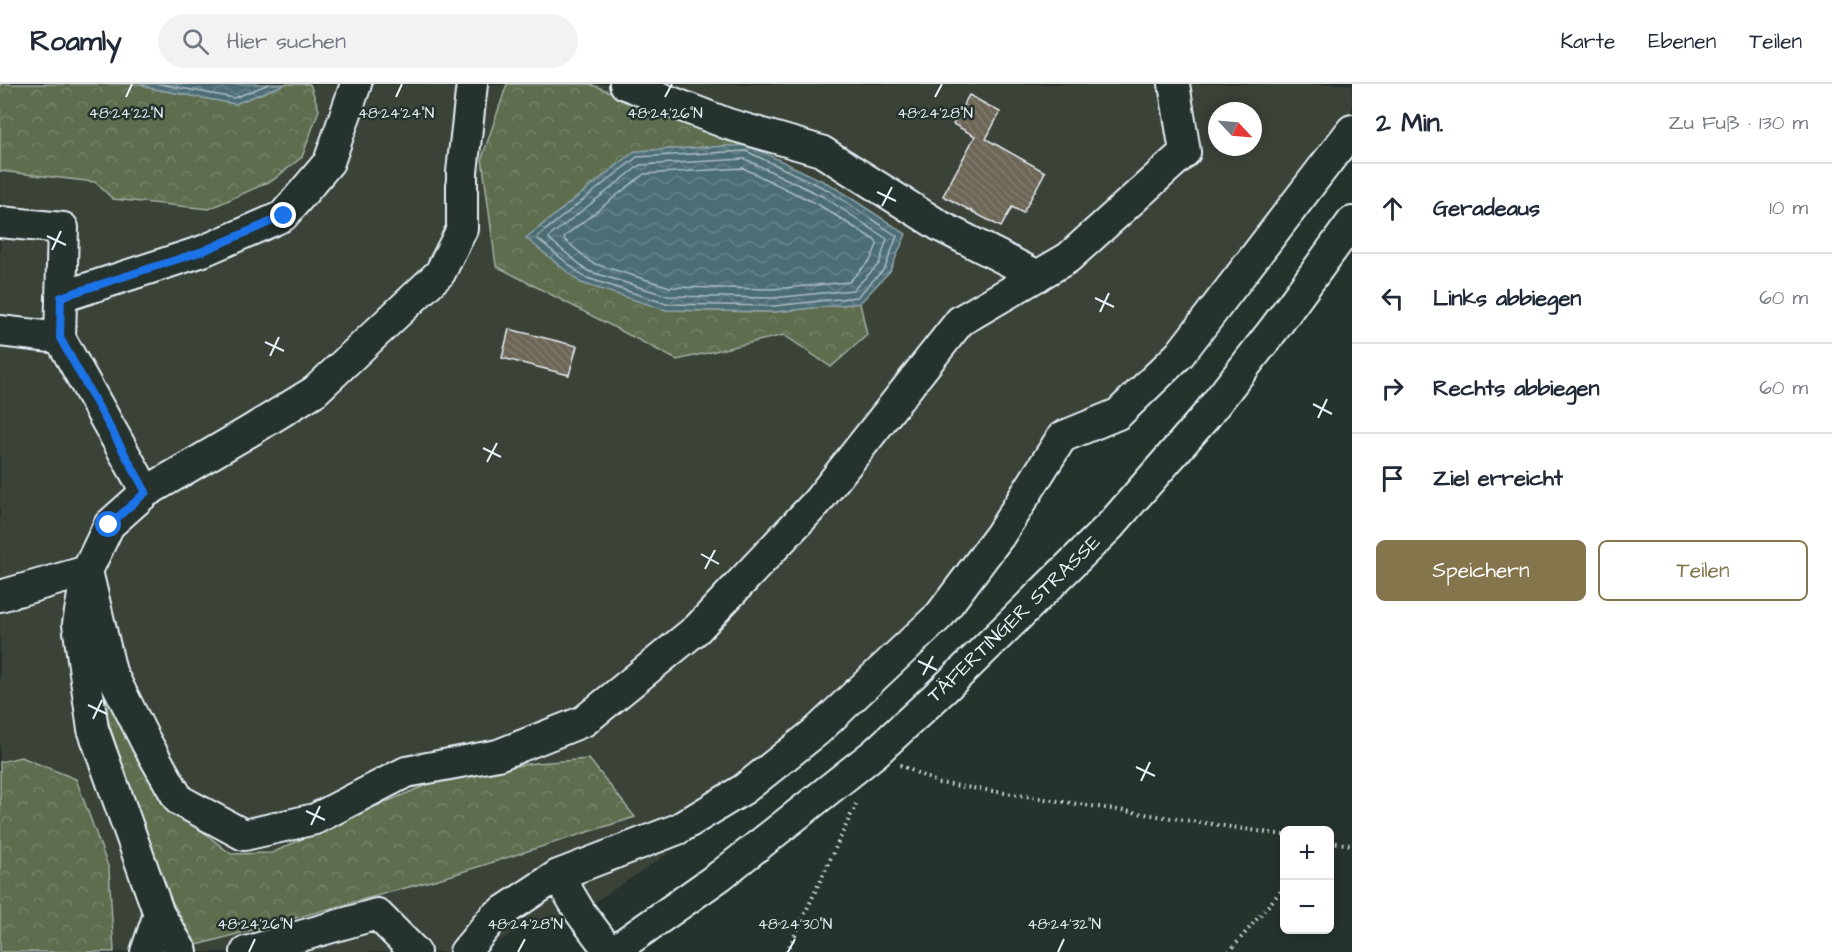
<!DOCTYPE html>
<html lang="de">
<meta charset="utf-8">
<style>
body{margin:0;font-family:"Architects Daughter",sans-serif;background:#f2f2f3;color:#1f2937}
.controls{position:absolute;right:18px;bottom:18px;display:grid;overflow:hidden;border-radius:9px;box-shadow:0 3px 15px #0003}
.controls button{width:54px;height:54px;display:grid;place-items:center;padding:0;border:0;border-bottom:2px solid #e0e1e3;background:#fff;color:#1f2937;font:30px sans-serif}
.compass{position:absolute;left:1208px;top:18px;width:54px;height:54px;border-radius:50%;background:#fff;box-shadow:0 3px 15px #0003;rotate:116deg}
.stop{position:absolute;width:18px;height:18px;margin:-14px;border:4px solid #1a73e8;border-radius:50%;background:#fff}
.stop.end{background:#1a73e8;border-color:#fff;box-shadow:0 2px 6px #0008}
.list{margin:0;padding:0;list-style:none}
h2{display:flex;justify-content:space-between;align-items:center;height:78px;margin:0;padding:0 24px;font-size:26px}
h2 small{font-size:20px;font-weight:400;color:#747a83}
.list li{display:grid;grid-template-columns:39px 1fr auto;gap:18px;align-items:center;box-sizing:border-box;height:90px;padding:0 24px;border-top:2px solid #e0e1e3}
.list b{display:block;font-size:22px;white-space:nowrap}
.list em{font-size:20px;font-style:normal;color:#747a83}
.actions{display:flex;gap:12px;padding:18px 24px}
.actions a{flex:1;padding:14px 0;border:2px solid #84754c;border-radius:9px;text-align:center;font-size:21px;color:#84754c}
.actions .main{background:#84754c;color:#fff}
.icon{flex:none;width:33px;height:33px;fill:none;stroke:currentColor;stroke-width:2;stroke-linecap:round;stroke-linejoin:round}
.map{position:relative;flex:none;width:1352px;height:868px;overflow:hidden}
header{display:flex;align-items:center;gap:36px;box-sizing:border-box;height:84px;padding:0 30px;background:#fff;border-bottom:2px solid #e0e1e3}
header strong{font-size:28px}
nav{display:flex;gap:33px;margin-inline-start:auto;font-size:21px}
.search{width:420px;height:54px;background:#f2f2f3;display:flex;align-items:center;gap:15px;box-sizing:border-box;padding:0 21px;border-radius:33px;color:#747a83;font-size:22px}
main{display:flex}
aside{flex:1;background:#fff}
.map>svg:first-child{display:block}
</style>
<header>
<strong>Roamly</strong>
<div class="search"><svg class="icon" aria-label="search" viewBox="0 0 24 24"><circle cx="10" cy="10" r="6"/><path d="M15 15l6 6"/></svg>Hier suchen</div>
<nav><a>Karte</a><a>Ebenen</a><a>Teilen</a></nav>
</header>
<main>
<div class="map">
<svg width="1352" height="868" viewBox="0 0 1352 868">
<defs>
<pattern id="forest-crowns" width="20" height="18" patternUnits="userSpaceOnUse" patternTransform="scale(1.5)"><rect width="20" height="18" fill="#5e6d4f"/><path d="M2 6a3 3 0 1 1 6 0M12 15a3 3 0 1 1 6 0" fill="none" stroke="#758269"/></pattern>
<pattern id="water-waves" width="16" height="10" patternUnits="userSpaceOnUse" patternTransform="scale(1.5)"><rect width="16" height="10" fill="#4e6d75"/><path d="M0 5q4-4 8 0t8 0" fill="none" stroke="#688289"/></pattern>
<pattern id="building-back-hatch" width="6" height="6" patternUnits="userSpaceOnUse" patternTransform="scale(1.5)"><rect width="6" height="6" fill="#6d6556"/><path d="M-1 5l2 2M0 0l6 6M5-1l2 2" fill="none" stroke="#827c6f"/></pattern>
</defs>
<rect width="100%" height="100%" fill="#26332d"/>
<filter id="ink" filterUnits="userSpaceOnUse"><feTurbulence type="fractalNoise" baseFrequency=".0167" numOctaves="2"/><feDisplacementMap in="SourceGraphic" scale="12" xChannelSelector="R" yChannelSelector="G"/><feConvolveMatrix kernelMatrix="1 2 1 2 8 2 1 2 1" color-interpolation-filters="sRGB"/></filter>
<g filter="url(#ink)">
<!-- built -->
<path fill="#3b4239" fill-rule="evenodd" d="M 310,0 L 1352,0 L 1352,68 L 1333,96 L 1219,245 L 1119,348 L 1070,362 L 963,524 L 784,693 L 554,845 L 529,840 L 480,868 L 114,868 L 109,785 L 21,673 L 0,678 L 0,87 L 95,98 L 113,115 L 319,26 ZM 1217,27 L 1253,27 L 1253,63 L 1217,63 Z"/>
<!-- forest -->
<path fill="url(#forest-crowns)" stroke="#a3afa4" stroke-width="1.5" d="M 0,0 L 141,0 L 150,4 L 235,20 L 285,0 L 310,0 L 319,26 L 302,73 L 273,96 L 209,125 L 113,115 L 95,98 L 0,87 Z
M 507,0 L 590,0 L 748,61 L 635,67 L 526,154 L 666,226 L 774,228 L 860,219 L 867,251 L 831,283 L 784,251 L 677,276 L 496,182 L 482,74 Z
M 92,579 L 184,733 L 231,770 L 272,769 L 345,735 L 448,692 L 535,679 L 589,675 L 635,733 L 449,792 L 197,861 L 159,794 L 102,618 Z
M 21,673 L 76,695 L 109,785 L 114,868 L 0,868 L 0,678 Z"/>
<!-- water -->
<path fill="url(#water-waves)" stroke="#8ca2a9" stroke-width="1.5" d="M 141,0 L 285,0 L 235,20 L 150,4 Z
M 748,61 L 831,101 L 906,150 L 890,187 L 860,219 L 774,228 L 666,226 L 581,199 L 526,154 L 635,67 Z"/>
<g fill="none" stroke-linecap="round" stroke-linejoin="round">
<!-- shore -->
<path stroke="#aabcc4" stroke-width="1.5" d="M 160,0 L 234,14 L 269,0
M 746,67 L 828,106 L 897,152 L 885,184 L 857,213 L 774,222 L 667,220 L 584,193 L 538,155 L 538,152 L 637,73 Z
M 745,75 L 824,113 L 887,155 L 879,180 L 853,206 L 773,214 L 668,212 L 588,187 L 549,155 L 550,152 L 640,81 Z
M 743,84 L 819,121 L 876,157 L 877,161 L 871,175 L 849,198 L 773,205 L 670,203 L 592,179 L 564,155 L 565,152 L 644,90 Z"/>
</g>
<!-- building -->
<path fill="url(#building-back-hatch)" stroke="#e8f1f8" stroke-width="1.5" d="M 969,11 L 1000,28 L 986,55 L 1045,88 L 1023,129 L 1012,123 L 1001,143 L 943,112 L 975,52 L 953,40 Z
M 509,245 L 577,262 L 569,291 L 502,274 Z"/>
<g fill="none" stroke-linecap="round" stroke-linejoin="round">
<defs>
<path id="minor" d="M 625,0 L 728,40 L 821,67 L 940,142 L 1038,192
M 0,138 L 63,144 L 60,254 L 146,408
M 61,213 L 203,167 L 283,132 L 329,78 L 356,0
M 0,247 L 60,254
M 0,512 L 87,487 L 111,588 L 146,658 L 179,716 L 244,751 L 315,735 L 406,688 L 498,671 L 584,637 L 697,545 L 817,418 L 960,237 L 1068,174 L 1185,68 L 1174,0
M 558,791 L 678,745 L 744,705 L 817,647 L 940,531 L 1000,451 L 1062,353 L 1118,330 L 1180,270 L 1352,46
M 146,868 L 159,830
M 182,868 L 159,830 L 93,645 L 78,540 L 87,487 L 109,441 L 146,408 L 250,347 L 315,307 L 440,189 L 462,145 L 462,88 L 472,0
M 246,868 L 377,830 L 415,868
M 465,868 L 493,834 L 558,791 L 580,828 L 610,868
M 612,868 L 721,791 L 875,669 L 944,605 L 1111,441 L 1206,332 L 1274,245 L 1352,138"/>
</defs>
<!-- minor casing -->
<use href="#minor" stroke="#e8f1f8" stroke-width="34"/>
<!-- path -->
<path stroke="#e8f1f8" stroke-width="4" stroke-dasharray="1.5 4.5" stroke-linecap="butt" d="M 900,681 L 939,699 L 1284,751
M 1330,758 L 1352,761
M 787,868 L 856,720
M 1229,868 L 1280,808 L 1284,799"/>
<!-- minor -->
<use href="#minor" stroke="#26332d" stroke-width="30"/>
</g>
</g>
<g fill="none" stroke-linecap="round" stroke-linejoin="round" filter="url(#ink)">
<!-- route -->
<path stroke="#1a73e8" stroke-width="8" d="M 109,441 L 146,408 L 60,254 L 61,213 L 203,167 L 284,132"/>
</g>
<!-- ticks -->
<path fill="none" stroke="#e8f1f8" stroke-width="2" d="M 126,13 L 132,0M 396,13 L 402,0M 665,13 L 672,0M 935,13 L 942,0M 877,108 L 896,117M 882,122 L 892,103M 47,152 L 66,161M 52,166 L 61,147M 1095,214 L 1114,223M 1100,228 L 1109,209M 265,258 L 284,267M 270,272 L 279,253M 1313,320 L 1332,330M 1318,334 L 1327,315M 483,364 L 501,373M 487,378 L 497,359M 701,470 L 719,480M 705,485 L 715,466M 918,577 L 937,586M 923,591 L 933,572M 88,621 L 107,630M 93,635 L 102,616M 1136,683 L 1155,692M 1141,697 L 1150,678M 306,727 L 325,736M 311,741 L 320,722M 249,868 L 255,855M 518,868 L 525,855M 788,868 L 795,855M 1058,868 L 1064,855"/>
<g text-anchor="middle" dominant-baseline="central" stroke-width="5" stroke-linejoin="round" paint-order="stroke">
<!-- street labels -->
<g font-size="20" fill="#e8f1f8" stroke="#26332d">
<text transform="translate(1014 535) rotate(-44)">TÄFERTINGER STRASSE</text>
</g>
</g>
<g font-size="15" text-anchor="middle" fill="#e8f1f8" stroke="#26332d" stroke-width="5" stroke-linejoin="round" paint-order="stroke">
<text x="126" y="34">48°24'22"N</text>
<text x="396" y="34">48°24'24"N</text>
<text x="665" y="34">48°24'26"N</text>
<text x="935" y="34">48°24'28"N</text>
<text x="255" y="845">48°24'26"N</text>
<text x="525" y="845">48°24'28"N</text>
<text x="795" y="845">48°24'30"N</text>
<text x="1064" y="845">48°24'32"N</text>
</g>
</svg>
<div class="controls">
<button>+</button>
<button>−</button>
</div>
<svg class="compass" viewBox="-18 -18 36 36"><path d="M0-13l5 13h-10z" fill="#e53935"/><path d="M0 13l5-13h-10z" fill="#747a83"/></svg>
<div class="stop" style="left:109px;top:441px"></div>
<div class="stop end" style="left:284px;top:132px"></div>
</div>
<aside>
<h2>2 Min.<small>Zu Fuß · 130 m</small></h2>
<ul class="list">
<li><svg class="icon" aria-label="ahead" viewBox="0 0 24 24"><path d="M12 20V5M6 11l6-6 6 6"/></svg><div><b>Geradeaus</b></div><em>10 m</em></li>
<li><svg class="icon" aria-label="left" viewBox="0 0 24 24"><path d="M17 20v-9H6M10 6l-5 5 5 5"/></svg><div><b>Links abbiegen</b></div><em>60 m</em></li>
<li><svg class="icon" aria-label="right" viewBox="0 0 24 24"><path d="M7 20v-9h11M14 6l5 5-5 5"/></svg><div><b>Rechts abbiegen</b></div><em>60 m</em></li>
<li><svg class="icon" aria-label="arrive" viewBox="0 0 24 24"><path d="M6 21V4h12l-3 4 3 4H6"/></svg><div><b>Ziel erreicht</b></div></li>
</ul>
<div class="actions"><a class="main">Speichern</a><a>Teilen</a></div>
</aside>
</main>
